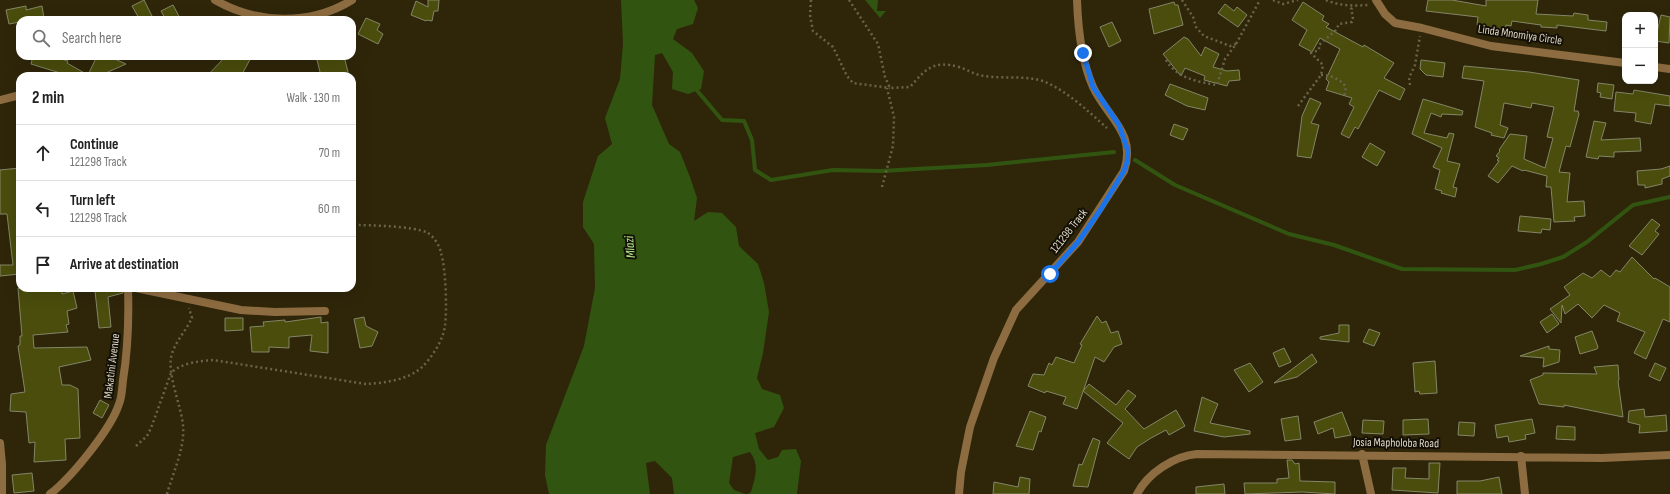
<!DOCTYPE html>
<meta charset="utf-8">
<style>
body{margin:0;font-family:"Sofia Sans Condensed",sans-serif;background:#f6f6f6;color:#222}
.controls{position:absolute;right:12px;top:12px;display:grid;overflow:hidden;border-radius:8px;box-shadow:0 4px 16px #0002}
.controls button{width:36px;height:36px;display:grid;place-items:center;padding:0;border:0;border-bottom:1px solid #e0e0e0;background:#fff;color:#222;font:20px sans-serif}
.stop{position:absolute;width:12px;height:12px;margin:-9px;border:3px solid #1a73e8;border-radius:50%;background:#fff}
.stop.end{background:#1a73e8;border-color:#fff;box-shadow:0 1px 4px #0008}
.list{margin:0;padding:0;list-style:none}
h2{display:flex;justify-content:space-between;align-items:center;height:52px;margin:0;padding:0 16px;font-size:17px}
h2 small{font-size:13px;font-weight:400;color:#767676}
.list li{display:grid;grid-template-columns:26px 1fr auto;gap:12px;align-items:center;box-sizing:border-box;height:56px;padding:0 16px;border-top:1px solid #e0e0e0}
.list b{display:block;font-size:15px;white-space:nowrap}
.list p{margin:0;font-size:13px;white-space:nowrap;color:#767676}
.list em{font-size:13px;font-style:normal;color:#767676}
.icon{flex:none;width:22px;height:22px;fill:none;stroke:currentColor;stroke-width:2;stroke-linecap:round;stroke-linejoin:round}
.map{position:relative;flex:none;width:1670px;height:494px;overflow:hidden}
.search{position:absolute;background:#fff;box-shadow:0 4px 16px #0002;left:16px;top:16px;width:340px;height:44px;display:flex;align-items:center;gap:10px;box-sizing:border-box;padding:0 14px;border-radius:12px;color:#767676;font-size:15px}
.panel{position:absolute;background:#fff;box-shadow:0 4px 16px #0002;left:16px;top:72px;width:340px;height:220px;border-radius:12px}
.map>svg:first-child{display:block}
</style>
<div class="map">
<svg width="1670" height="494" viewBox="0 0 1670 494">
<rect width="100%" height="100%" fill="#2f260a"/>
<!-- water -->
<path fill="#315510" d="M 621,0 L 694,0 L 698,8 L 693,24 L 677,29 L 673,39 L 692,53 L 704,71 L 701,89 L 688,94 L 672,89 L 673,72 L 662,53 L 655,55 L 652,105 L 669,144 L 680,152 L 690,177 L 697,198 L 694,221 L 708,212 L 722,213 L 736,227 L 739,246 L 758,264 L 764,283 L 769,312 L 763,353 L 757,378 L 762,389 L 780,395 L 784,408 L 774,427 L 755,433 L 759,449 L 768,460 L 778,457 L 782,450 L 796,449 L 801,461 L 797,494 L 748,494 L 751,492 C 755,478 760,465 750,452 L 733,457 L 729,483 L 734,490 L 745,494 L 674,494 L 672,478 L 655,461 L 646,463 L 650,494 L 549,494 L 545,475 L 546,445 L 584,346 L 595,288 L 594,244 L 583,227 L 583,202 L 598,156 L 612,144 L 605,118 L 620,79 L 623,44 Z
M 865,0 L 878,0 L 877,11 L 886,11 L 880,18 Z"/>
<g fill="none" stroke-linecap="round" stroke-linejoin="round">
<!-- stream -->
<path stroke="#315510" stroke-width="4" d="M 694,87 L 722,120 L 744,121 L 752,140 L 755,170 L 771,180 L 833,170 L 881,171 L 987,165 L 1114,152
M 1135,160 L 1175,185 L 1289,234 L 1334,245 L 1402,269 L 1515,270 L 1541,264 L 1563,257 L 1587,242 L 1633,205 L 1670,197"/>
</g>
<!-- building -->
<path fill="#4a4d0c" stroke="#838667" d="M 144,0 L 152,16 L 140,20 L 132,6 Z
M 428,0 L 439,0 L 438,11 L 434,11 L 432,21 L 427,20 L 426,21 L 411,15 L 416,1 L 428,7 Z
M 1428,0 L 1452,0 L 1486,6 L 1486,0 L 1538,0 L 1536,14 L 1573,16 L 1574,13 L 1588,15 L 1588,20 L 1607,22 L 1606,31 L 1557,25 L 1557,28 L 1541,27 L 1541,25 L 1512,21 L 1511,26 L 1506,25 L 1505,30 L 1477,25 L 1478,17 L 1426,11 Z
M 1174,2 L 1175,5 L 1178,5 L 1183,25 L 1154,34 L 1149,9 Z
M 1303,2 L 1324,16 L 1322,20 L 1329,24 L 1326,27 L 1363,47 L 1364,45 L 1394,63 L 1384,78 L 1405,89 L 1400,100 L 1379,90 L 1358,129 L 1355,127 L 1349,138 L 1341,134 L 1354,107 L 1349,104 L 1352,98 L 1326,90 L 1329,82 L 1326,79 L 1340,49 L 1320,38 L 1312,52 L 1299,45 L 1307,30 L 1292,20 Z
M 1225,4 L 1234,11 L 1237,7 L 1247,15 L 1238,27 L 1218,13 Z
M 173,5 L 181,20 L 166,20 L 161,11 Z
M 26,6 L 26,10 L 42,6 L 44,18 L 20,20 L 20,22 L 9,24 L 6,10 Z
M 1661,15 L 1670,17 L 1669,43 L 1655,41 Z
M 366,18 L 380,24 L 377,30 L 383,34 L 378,44 L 358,34 Z
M 1112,22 L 1121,41 L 1109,47 L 1100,27 Z
M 1184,37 L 1188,39 L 1201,56 L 1205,47 L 1219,54 L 1213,67 L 1227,71 L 1239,70 L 1240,80 L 1229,81 L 1227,86 L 1204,80 L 1205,76 L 1185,68 L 1181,76 L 1163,54 Z
M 33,56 L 51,56 L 68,61 L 67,63 L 88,75 L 97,56 L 108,56 L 126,64 L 99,76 L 70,76 L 31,64 Z
M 226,56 L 252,56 L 241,76 L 207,76 Z
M 316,56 L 344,56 L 349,76 L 321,76 Z
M 1421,60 L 1445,63 L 1443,77 L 1426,75 L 1420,69 Z
M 1464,66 L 1529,72 L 1579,80 L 1574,111 L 1578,111 L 1579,114 L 1570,147 L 1566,146 L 1559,172 L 1570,173 L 1567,202 L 1584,201 L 1585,216 L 1574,217 L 1575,221 L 1554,222 L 1551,187 L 1546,187 L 1547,176 L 1524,170 L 1523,171 L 1512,166 L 1498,183 L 1488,176 L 1499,161 L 1497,160 L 1499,158 L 1496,156 L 1500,151 L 1499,150 L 1510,134 L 1527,136 L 1524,159 L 1545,168 L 1553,138 L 1547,137 L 1554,107 L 1532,103 L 1531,108 L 1504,103 L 1500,125 L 1508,128 L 1504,138 L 1491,135 L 1492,133 L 1475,127 L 1484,81 L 1462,78 Z
M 1598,83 L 1614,85 L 1612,99 L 1600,97 L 1601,93 L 1597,92 Z
M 1170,84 L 1208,98 L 1205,110 L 1187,106 L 1165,95 Z
M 1634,90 L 1670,96 L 1670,106 L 1655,104 L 1651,124 L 1635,121 L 1636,113 L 1614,111 L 1616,92 L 1633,94 Z
M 1310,98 L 1321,103 L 1311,123 L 1319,125 L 1311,158 L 1297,156 L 1302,116 Z
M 1423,99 L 1463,111 L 1462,115 L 1442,114 L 1441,117 L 1431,113 L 1424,133 L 1447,138 L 1449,133 L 1454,134 L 1447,161 L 1460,164 L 1453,187 L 1457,188 L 1455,197 L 1441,193 L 1442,191 L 1435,189 L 1440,170 L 1433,167 L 1442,148 L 1412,134 Z
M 1594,121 L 1606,123 L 1601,140 L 1640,138 L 1641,151 L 1614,152 L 1614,157 L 1599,156 L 1598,159 L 1586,157 Z
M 1174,124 L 1188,129 L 1183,140 L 1170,135 Z
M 1370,143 L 1385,152 L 1377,166 L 1362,157 Z
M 1670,166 L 1670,176 L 1662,179 L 1662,184 L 1645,188 L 1645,185 L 1638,185 L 1637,171 L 1661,169 Z
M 20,168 L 20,274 L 0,276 L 0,265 L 13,265 L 7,214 L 0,214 L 0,170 Z
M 1520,216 L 1551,219 L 1550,230 L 1542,229 L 1541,233 L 1518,231 Z
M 1652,219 L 1660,225 L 1655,231 L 1659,234 L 1642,255 L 1629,246 Z
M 1632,257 L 1654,279 L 1655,278 L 1670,287 L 1670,322 L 1663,319 L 1646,359 L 1634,353 L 1645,332 L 1617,321 L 1620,313 L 1604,305 L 1592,318 L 1578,304 L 1565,314 L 1562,305 L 1561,323 L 1550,309 L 1570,295 L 1564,287 L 1583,273 L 1592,278 L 1601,270 L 1610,277 L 1616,270 L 1620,272 Z
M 18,288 L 62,288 L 62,294 L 73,291 L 77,308 L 67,311 L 69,324 L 66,325 L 68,332 L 33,335 L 34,348 L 87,347 L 91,360 L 59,367 L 62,385 L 70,385 L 78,389 L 80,438 L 65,439 L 66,460 L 34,462 L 35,442 L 29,443 L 26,412 L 10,411 L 11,394 L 25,392 L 18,346 L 20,345 L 20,336 L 22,336 Z
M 104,288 L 123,288 L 123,293 L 108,297 L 111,327 L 99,328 L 95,291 Z
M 1552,314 L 1559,324 L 1547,333 L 1540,322 Z
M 1097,316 L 1102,323 L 1106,321 L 1111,333 L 1118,331 L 1122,344 L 1114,347 L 1104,362 L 1095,357 L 1077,409 L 1063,404 L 1066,397 L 1046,391 L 1045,393 L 1028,386 L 1033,374 L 1044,375 L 1049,363 L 1052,365 L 1056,357 L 1074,363 L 1082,345 L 1080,344 Z
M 321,317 L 321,323 L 328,322 L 328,353 L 310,351 L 312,335 L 289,337 L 289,348 L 269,347 L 269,352 L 252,352 L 250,327 L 264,326 L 263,322 L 285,320 L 285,322 Z
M 364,317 L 366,326 L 378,332 L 372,346 L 360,348 L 354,319 Z
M 225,318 L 243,318 L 243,330 L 225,331 Z
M 1339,325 L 1349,325 L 1349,342 L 1320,339 L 1320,337 L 1339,333 Z
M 1369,329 L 1380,333 L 1374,346 L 1363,342 Z
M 1592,331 L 1598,347 L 1597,349 L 1580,354 L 1575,337 Z
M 1549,346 L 1549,349 L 1560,350 L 1559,362 L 1543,367 L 1544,358 L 1520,356 Z
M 1284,348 L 1291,362 L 1279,367 L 1273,353 Z
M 1312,354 L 1317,362 L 1297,377 L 1274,383 Z
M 1435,361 L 1437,393 L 1420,394 L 1419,391 L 1415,392 L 1413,363 Z
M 1250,363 L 1263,382 L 1249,392 L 1234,370 Z
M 1655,363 L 1666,368 L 1660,381 L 1649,376 Z
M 1618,365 L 1619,380 L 1618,381 L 1623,417 L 1564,405 L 1564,407 L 1539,404 L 1530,380 L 1543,375 L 1543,373 L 1597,374 L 1594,367 Z
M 1089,384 L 1116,405 L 1128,390 L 1136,396 L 1125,409 L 1144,429 L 1176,410 L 1185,426 L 1169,435 L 1166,430 L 1151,438 L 1137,447 L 1129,459 L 1107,443 L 1123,423 L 1083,391 Z
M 1202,397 L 1218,404 L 1210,423 L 1250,431 L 1250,434 L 1224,437 L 1194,431 Z
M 100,400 L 109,405 L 102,418 L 93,413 Z
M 1644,409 L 1645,417 L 1666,415 L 1667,431 L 1639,433 L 1640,425 L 1628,422 L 1629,411 Z
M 1030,411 L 1046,417 L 1041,432 L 1039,431 L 1033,450 L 1016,446 Z
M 1342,412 L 1351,435 L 1335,438 L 1333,428 L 1318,434 L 1314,422 Z
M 1298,416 L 1301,439 L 1285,441 L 1281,419 Z
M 1428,419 L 1429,434 L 1403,435 L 1403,420 Z
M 1532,419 L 1535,433 L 1525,435 L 1526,439 L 1509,442 L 1508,436 L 1497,438 L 1495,425 Z
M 1363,420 L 1384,421 L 1383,434 L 1362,433 Z
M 1459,422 L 1475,423 L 1474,436 L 1458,435 Z
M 1557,426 L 1575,427 L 1575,440 L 1556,439 Z
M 1093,438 L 1100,441 L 1088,487 L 1073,486 L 1079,464 L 1082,465 Z
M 1287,460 L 1292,460 L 1295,464 L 1299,463 L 1300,481 L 1335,482 L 1335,494 L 1302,492 L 1245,494 L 1244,483 L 1277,483 L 1277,479 L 1289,478 Z
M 1429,463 L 1440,463 L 1438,493 L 1392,490 L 1393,468 L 1406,468 L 1405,478 L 1429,479 Z
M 32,473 L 34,491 L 14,493 L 12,475 Z
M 1020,477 L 1030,479 L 1029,494 L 993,494 L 994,482 L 1018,487 Z
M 1499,477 L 1502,494 L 1457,494 L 1457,481 L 1480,481 Z
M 1224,484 L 1225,494 L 1196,494 L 1196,487 Z"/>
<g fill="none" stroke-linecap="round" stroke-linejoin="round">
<!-- path -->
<path stroke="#6a634b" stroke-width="2.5" stroke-dasharray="2 3" stroke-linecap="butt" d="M 811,0 L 810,15 L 813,31 L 833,47 L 847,76 L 853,83 L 890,88
M 849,0 L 878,44 L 885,77 L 890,88 L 910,87 C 926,69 933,60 959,67 C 966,69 972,73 979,75 C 996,79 1016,76 1034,79 C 1058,82 1089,112 1107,128
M 1182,0 L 1193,17 L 1196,27 L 1204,36 L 1230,46 L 1236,44
M 1273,0 L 1283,4 L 1298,0
M 1326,0 C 1339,6 1354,6 1368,5
M 1166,60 C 1176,78 1198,82 1217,85 L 1225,59 L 1236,44 L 1260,0
M 1321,75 C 1331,75 1340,79 1346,87 L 1344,97
M 1410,85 L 1409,78 L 1415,65 L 1420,36
M 1298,106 L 1321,75 L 1323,65 L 1311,53 L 1319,50 L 1319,45 L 1336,30 L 1339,24 L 1352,22 L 1353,17 L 1351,9 L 1355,6
M 882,187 L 893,146 L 894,117 L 887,88
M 136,446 L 147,436 L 151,428 L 171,373 C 181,363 199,361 213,360 L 366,384 C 384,383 407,380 421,368 C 432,358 443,340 445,326 C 447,309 446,269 441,253 C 440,246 434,237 428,233 C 415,226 368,225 352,225
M 167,494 C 173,472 185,449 183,425 C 181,406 168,376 171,358 C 173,344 186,331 192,318 L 189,308"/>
<!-- minor -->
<path stroke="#8e6c41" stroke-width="8" d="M 215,0 C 257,24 310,26 352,0
M 1376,0 L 1385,14 L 1395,23 L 1422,28 L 1491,46 L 1625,63
M 1655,67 L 1670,69
M 0,100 L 20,95
M 136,288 L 241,310 L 275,312 L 325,311
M 0,443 L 2,464 L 2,494
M 1362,454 L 1371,494
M 1521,456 L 1525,494
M 50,494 C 71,478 111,429 119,404 C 122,397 122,388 123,380 C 128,349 129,319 128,288
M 959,494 L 961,472 L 970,427 L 994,358 L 1016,310 L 1078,242 L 1124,171 C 1137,133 1107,117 1093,87 C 1081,60 1078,29 1077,0
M 1137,494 C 1148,473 1174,456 1197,454 L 1602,458 L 1670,455"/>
</g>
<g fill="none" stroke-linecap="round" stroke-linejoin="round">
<!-- route -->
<path stroke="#1a73e8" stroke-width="5" d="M 1050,274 L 1078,242 L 1101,209 L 1124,171 L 1127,162 L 1128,151 L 1119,125 L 1093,87 L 1083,53"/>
</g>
<g text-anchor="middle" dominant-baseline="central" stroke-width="4" stroke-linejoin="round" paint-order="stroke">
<!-- street labels -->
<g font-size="12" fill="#dcd6c6" stroke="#130f05">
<text transform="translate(1520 35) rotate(8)">Linda Mnomiya Circle</text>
<text transform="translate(1069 231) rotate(-52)">121298 Track</text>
<text transform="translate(112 366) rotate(-83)">Makatini Avenue</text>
<text transform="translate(1396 443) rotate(1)">Josia Mapholoba Road</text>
</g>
<!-- water labels -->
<g font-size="13" font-style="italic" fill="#b4eb8e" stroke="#130f05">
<text transform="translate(630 247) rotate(-95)">Mlazi</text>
</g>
</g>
</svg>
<div class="controls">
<button>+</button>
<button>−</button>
</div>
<div class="stop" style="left:1050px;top:274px"></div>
<div class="stop end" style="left:1083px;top:53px"></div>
<div class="search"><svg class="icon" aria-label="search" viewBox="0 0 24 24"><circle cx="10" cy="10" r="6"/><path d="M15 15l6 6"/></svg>Search here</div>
<section class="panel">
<h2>2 min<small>Walk · 130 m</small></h2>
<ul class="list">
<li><svg class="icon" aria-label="ahead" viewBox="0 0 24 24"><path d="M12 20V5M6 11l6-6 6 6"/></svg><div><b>Continue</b><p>121298 Track</p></div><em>70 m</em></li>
<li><svg class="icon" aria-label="left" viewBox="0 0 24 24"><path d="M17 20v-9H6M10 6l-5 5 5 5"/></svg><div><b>Turn left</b><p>121298 Track</p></div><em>60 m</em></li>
<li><svg class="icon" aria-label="arrive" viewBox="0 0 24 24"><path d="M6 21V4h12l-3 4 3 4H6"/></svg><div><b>Arrive at destination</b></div></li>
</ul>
</section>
</div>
